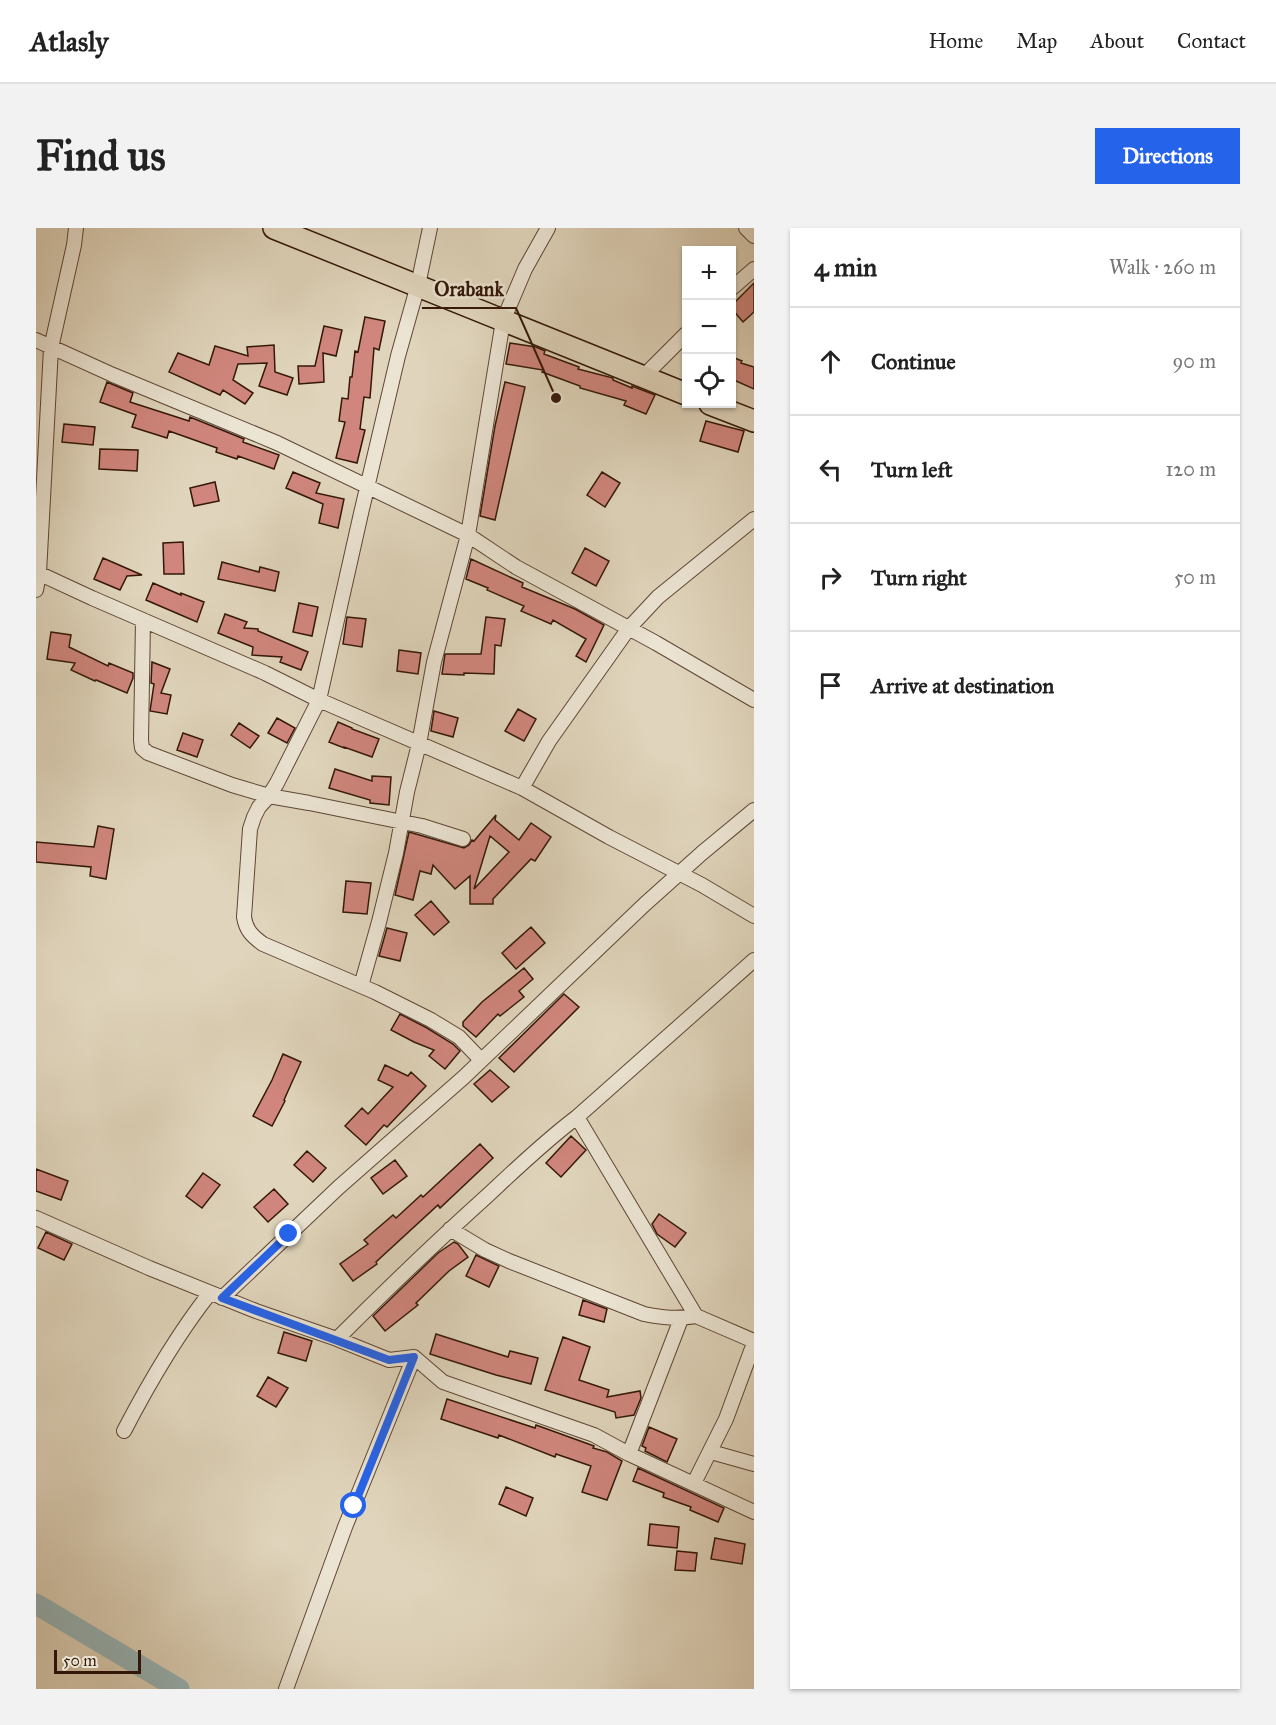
<!DOCTYPE html>
<meta charset="utf-8">
<style>
body{margin:0;font-family:"IM FELL Great Primer",serif;background:#f2f2f2;color:#222}
.controls{position:absolute;right:18px;top:18px;display:grid;overflow:hidden;border-radius:0px;box-shadow:0 2px 4px #0004}
.controls button{width:54px;height:54px;display:grid;place-items:center;padding:0;border:0;border-bottom:2px solid #e0e0e0;background:#fff;color:#222;font:30px sans-serif}
.scale{position:absolute;left:18px;bottom:15px;width:87px;box-sizing:border-box;padding-left:6px;border:3px solid #331708;border-top:0;font-size:16px;line-height:21px;white-space:nowrap;color:#331708;-webkit-text-stroke:4px #ebe4d3;paint-order:stroke}
.stop{position:absolute;width:18px;height:18px;margin:-14px;border:4px solid #2563eb;border-radius:50%;background:#fff}
.stop.end{background:#2563eb;border-color:#fff;box-shadow:0 2px 6px #0008}
.list{margin:0;padding:0;list-style:none}
h2{display:flex;justify-content:space-between;align-items:center;height:78px;margin:0;padding:0 24px;font-size:26px}
h2 small{font-size:20px;font-weight:400;color:#767676}
.list li{display:grid;grid-template-columns:39px 1fr auto;gap:18px;align-items:center;box-sizing:border-box;height:108px;padding:0 24px;border-top:2px solid #e0e0e0}
.list b{display:block;font-size:22px;white-space:nowrap}
.list em{font-size:20px;font-style:normal;color:#767676}
.icon{flex:none;width:33px;height:33px;fill:none;stroke:currentColor;stroke-width:2;stroke-linecap:round;stroke-linejoin:round}
.map{position:relative;flex:none;width:718px;height:1461px;overflow:hidden;border-radius:0px}
header{display:flex;align-items:center;gap:36px;box-sizing:border-box;height:84px;padding:0 30px;background:#fff;border-bottom:2px solid #e0e0e0}
header strong{font-size:28px}
nav{display:flex;gap:33px;margin-inline-start:auto;font-size:21px}
.intro{display:flex;align-items:center;justify-content:space-between;box-sizing:border-box;height:144px;padding:0 36px}
h1{margin:0;font-size:42px}
.button{padding:15px 27px;border-radius:0px;background:#2563eb;color:#fff;font-size:21px;font-weight:700}
main{display:flex;gap:36px;padding:0 36px}
aside{flex:1;background:#fff;border-radius:0px;box-shadow:0 2px 4px #0004}
.map>svg:first-child{display:block}
</style>
<header>
<strong>Atlasly</strong>
<nav><a>Home</a><a>Map</a><a>About</a><a>Contact</a></nav>
</header>
<div class="intro"><h1>Find us</h1><a class="button">Directions</a></div>
<main>
<div class="map">
<svg width="718" height="1461" viewBox="0 0 718 1461">
<rect width="100%" height="100%" fill="#e0d5bc"/>
<filter id="stains"><feTurbulence type="fractalNoise" baseFrequency=".00333" numOctaves="4"/><feColorMatrix values="0 0 0 0 .2 0 0 0 0 .09 0 0 0 0 .02 0 0 0 .5 -.17"/></filter>
<radialGradient id="worn" r=".72"><stop offset=".6" stop-color="#630" stop-opacity="0"/><stop offset="1" stop-color="#630" stop-opacity=".3"/></radialGradient>
<g fill="none" stroke-linecap="round" stroke-linejoin="round">
<!-- river -->
<path stroke="#97b6ba" stroke-width="21" d="M 0,1376 L 143,1461"/>
</g>
<!-- building -->
<path fill="#d0867d" stroke="#331708" stroke-width="1.5" fill-rule="evenodd" d="M 718,55 L 718,84 L 707,94 L 696,81 L 696,77 Z
M 329,89 L 349,93 L 343,122 L 338,120 L 334,170 L 328,169 L 324,201 L 329,202 L 321,235 L 300,230 L 309,194 L 303,193 L 306,170 L 312,171 L 314,149 L 316,149 L 319,123 L 322,124 Z
M 288,98 L 306,102 L 300,128 L 287,125 L 288,154 L 263,156 L 262,138 L 279,138 Z
M 474,115 L 500,119 L 509,123 L 508,126 L 543,139 L 542,141 L 577,150 L 577,152 L 596,160 L 596,158 L 619,167 L 610,186 L 588,177 L 590,173 L 544,160 L 544,158 L 506,144 L 507,142 L 470,136 Z
M 238,117 L 239,144 L 257,150 L 251,167 L 223,158 L 231,135 L 202,136 L 197,152 L 217,165 L 209,176 L 187,162 L 184,167 L 133,144 L 142,125 L 173,137 L 179,118 L 212,128 L 211,119 Z
M 696,129 L 706,133 L 705,135 L 718,139 L 718,161 L 698,152 L 696,157 Z
M 71,154 L 97,165 L 94,174 L 153,193 L 154,189 L 208,211 L 207,214 L 243,227 L 238,241 L 202,228 L 201,231 L 180,224 L 181,220 L 133,203 L 131,210 L 96,199 L 100,187 L 64,174 Z
M 469,154 L 489,159 L 459,292 L 444,288 L 459,198 Z
M 670,193 L 708,203 L 702,224 L 664,213 Z
M 28,196 L 59,199 L 57,217 L 26,214 Z
M 64,221 L 102,222 L 101,243 L 63,241 Z
M 257,244 L 284,255 L 280,265 L 308,271 L 302,300 L 283,295 L 287,276 L 250,260 Z
M 566,244 L 584,255 L 569,279 L 551,267 Z
M 179,254 L 183,273 L 158,278 L 154,260 Z
M 147,314 L 148,346 L 128,346 L 127,315 Z
M 549,320 L 573,333 L 560,358 L 536,345 Z
M 67,330 L 106,347 L 91,348 L 84,362 L 58,351 Z
M 435,331 L 487,355 L 486,359 L 539,381 L 568,397 L 550,434 L 540,428 L 550,411 L 517,392 L 515,396 L 485,383 L 488,378 L 451,362 L 452,360 L 430,351 Z
M 186,334 L 223,344 L 224,339 L 243,344 L 239,363 L 182,351 Z
M 117,355 L 145,367 L 145,365 L 168,374 L 161,394 L 110,372 Z
M 263,375 L 282,379 L 276,408 L 257,404 Z
M 189,386 L 211,394 L 208,400 L 222,401 L 222,403 L 272,424 L 265,442 L 244,434 L 246,429 L 216,427 L 217,419 L 182,405 Z
M 311,389 L 330,391 L 326,419 L 307,416 Z
M 450,389 L 469,391 L 465,418 L 459,417 L 458,446 L 428,445 L 428,447 L 406,446 L 409,426 L 445,426 Z
M 15,404 L 35,407 L 33,419 L 72,438 L 73,435 L 97,445 L 97,450 L 91,465 L 60,452 L 59,453 L 35,442 L 39,435 L 11,431 Z
M 363,422 L 385,425 L 382,446 L 361,443 Z
M 116,434 L 134,441 L 125,465 L 135,467 L 131,486 L 114,483 L 118,456 L 115,455 Z
M 482,481 L 500,491 L 488,513 L 469,503 Z
M 398,483 L 422,490 L 417,509 L 395,503 Z
M 241,490 L 259,500 L 251,515 L 232,505 Z
M 302,494 L 316,500 L 316,501 L 343,511 L 336,529 L 308,519 L 308,520 L 293,514 Z
M 203,495 L 223,508 L 214,520 L 195,507 Z
M 147,505 L 167,512 L 161,529 L 141,522 Z
M 299,541 L 336,553 L 336,548 L 355,549 L 353,577 L 334,575 L 334,572 L 293,560 Z
M 460,587 L 459,592 L 483,612 L 495,595 L 515,609 L 499,633 L 495,631 L 457,671 L 457,676 L 434,676 L 434,648 L 419,661 L 397,637 L 395,646 L 384,643 L 377,672 L 359,667 L 373,604 L 428,620 L 433,617 L 436,612 L 438,613 ZM 454,608 L 473,624 L 438,661 Z
M 62,598 L 78,601 L 70,651 L 54,648 L 55,639 L 0,634 L 0,614 L 58,619 Z
M 310,653 L 335,655 L 331,686 L 307,684 Z
M 395,673 L 413,694 L 398,707 L 379,687 Z
M 495,699 L 509,715 L 480,741 L 466,725 Z
M 351,700 L 371,705 L 364,733 L 343,728 Z
M 488,740 L 497,751 L 483,763 L 488,769 L 464,788 L 462,786 L 440,809 L 427,798 L 427,794 L 446,774 Z
M 528,766 L 543,779 L 478,844 L 463,830 Z
M 364,786 L 391,800 L 417,816 L 424,823 L 409,841 L 393,828 L 398,822 L 378,814 L 355,802 Z
M 247,826 L 265,834 L 248,872 L 249,873 L 236,898 L 217,888 L 236,852 Z
M 349,837 L 372,848 L 375,844 L 390,858 L 351,899 L 348,897 L 330,917 L 309,898 L 326,880 L 332,886 L 357,859 L 342,852 Z
M 454,842 L 473,859 L 456,874 L 438,856 Z
M 535,908 L 550,922 L 525,949 L 510,935 Z
M 444,916 L 457,930 L 404,980 L 402,977 L 340,1034 L 341,1036 L 317,1053 L 304,1036 L 332,1016 L 328,1012 L 357,987 L 360,990 L 385,967 L 387,969 Z
M 271,923 L 290,940 L 277,954 L 258,937 Z
M 359,932 L 371,948 L 347,966 L 335,950 Z
M 0,941 L 32,953 L 25,972 L 0,963 Z
M 167,945 L 184,957 L 166,980 L 150,968 Z
M 238,961 L 252,976 L 232,994 L 218,979 Z
M 623,986 L 650,1005 L 639,1019 L 621,1006 L 616,996 Z
M 10,1004 L 36,1016 L 28,1032 L 2,1020 Z
M 418,1014 L 422,1016 L 432,1029 L 413,1043 L 380,1075 L 382,1077 L 349,1103 L 337,1088 L 402,1025 Z
M 440,1027 L 463,1038 L 453,1059 L 430,1048 Z
M 547,1072 L 571,1081 L 568,1094 L 543,1087 Z
M 248,1104 L 276,1113 L 270,1133 L 242,1125 Z
M 400,1106 L 472,1129 L 474,1123 L 502,1130 L 495,1156 L 460,1147 L 394,1126 Z
M 527,1109 L 554,1119 L 543,1152 L 573,1162 L 571,1169 L 604,1163 L 605,1170 L 598,1187 L 580,1190 L 579,1184 L 509,1162 Z
M 232,1149 L 252,1160 L 240,1179 L 221,1168 Z
M 411,1171 L 499,1200 L 500,1197 L 558,1218 L 557,1220 L 571,1224 L 586,1233 L 571,1272 L 546,1264 L 555,1238 L 520,1226 L 519,1229 L 463,1207 L 462,1210 L 405,1191 Z
M 613,1199 L 641,1211 L 631,1234 L 609,1223 L 610,1220 L 606,1218 Z
M 602,1240 L 688,1280 L 682,1294 L 654,1282 L 655,1279 L 627,1269 L 628,1265 L 597,1253 Z
M 470,1259 L 497,1270 L 490,1288 L 463,1276 Z
M 614,1296 L 643,1299 L 641,1320 L 612,1317 Z
M 679,1310 L 709,1316 L 706,1336 L 675,1331 Z
M 641,1323 L 661,1325 L 659,1343 L 639,1342 Z"/>
<g fill="none" stroke-linecap="round" stroke-linejoin="round">
<defs>
<path id="minor" d="M 394,0 L 382,57 L 362,128 L 326,281 L 283,472 L 241,555 L 233,568 L 223,579 L 218,589 L 214,601 L 208,689 C 210,702 216,708 227,716 L 339,764 L 395,792 L 423,809 L 445,832
M 710,0 L 718,8
M 696,60 L 718,41
M 0,112 L 77,147 L 241,215 L 432,307 L 480,339 L 620,415 L 718,472
M 607,149 L 650,106
M 0,344 L 56,370 L 229,445 L 283,472 L 486,560 L 573,609 L 666,657 L 718,688
M 0,362 L 3,345 L 15,120 L 38,17 L 40,0
M 107,392 L 105,512 L 106,520 L 112,525 L 196,557 L 233,568 L 273,575 L 386,598 L 427,611
M 486,560 L 513,513 L 593,400 L 622,369 L 718,291
M 325,758 L 343,694 L 360,625 L 371,564 L 383,516 L 398,434 L 432,307 L 467,93 L 489,41 L 512,0
M 541,889 L 660,1088 L 718,1113
M 0,990 L 113,1040 L 220,1083 L 301,1111 L 353,1132 L 378,1129 L 407,1154 L 558,1207 L 593,1226 L 718,1284
M 414,1001 L 449,1022 L 473,1033 L 608,1086 C 627,1090 641,1091 660,1088
M 186,1070 L 303,959 L 428,849 L 609,676 L 666,625 L 718,582
M 301,1111 C 350,1062 400,1014 451,968 C 480,941 509,913 541,889 L 718,732
M 88,1203 C 114,1153 140,1108 174,1065
M 675,1224 L 718,1236
M 593,1226 L 645,1091
M 658,1255 L 690,1191 L 718,1115
M 250,1461 L 309,1299 L 378,1129"/>
<path id="primary" d="M 238,0 L 650,166
M 674,176 L 718,193"/>
</defs>
<!-- minor casing -->
<use href="#minor" stroke="#5e4635" stroke-width="16"/>
<!-- primary casing -->
<use href="#primary" stroke="#331708" stroke-width="24"/>
<!-- minor -->
<use href="#minor" stroke="#ebe4d3" stroke-width="14"/>
<!-- primary -->
<use href="#primary" stroke="#e0d5bc" stroke-width="21"/>
</g>
<g fill="none" stroke-linecap="round" stroke-linejoin="round">
<!-- route -->
<path stroke="#2563eb" stroke-width="8" d="M 253,1006 L 186,1070 L 353,1132 L 378,1129 L 318,1278"/>
</g>
<!-- callouts -->
<path fill="none" stroke="#331708" stroke-width="2" d="M520 170L480 80H386"/>
<circle fill="#331708" stroke="#ebe4d3" stroke-width="2" cx="520" cy="170" r="6"/>
<g font-size="20" text-anchor="middle" font-weight="bold" fill="#331708" stroke="#ebe4d3" stroke-width="5" stroke-linejoin="round" paint-order="stroke">
<text x="433" y="68">Orabank</text>
</g>
<rect width="100%" height="100%" filter="url(#stains)"/>
<rect width="100%" height="100%" fill="url(#worn)"/>
</svg>
<div class="controls">
<button>+</button>
<button>−</button>
<button><svg class="icon" aria-label="locate" viewBox="0 0 24 24"><circle cx="12" cy="12" r="6"/><path d="M12 2v4M12 18v4M2 12h4M18 12h4"/></svg></button>
</div>
<div class="scale">50 m</div>
<div class="stop" style="left:318px;top:1278px"></div>
<div class="stop end" style="left:253px;top:1006px"></div>
</div>
<aside>
<h2>4 min<small>Walk · 260 m</small></h2>
<ul class="list">
<li><svg class="icon" aria-label="ahead" viewBox="0 0 24 24"><path d="M12 20V5M6 11l6-6 6 6"/></svg><div><b>Continue</b></div><em>90 m</em></li>
<li><svg class="icon" aria-label="left" viewBox="0 0 24 24"><path d="M17 20v-9H6M10 6l-5 5 5 5"/></svg><div><b>Turn left</b></div><em>120 m</em></li>
<li><svg class="icon" aria-label="right" viewBox="0 0 24 24"><path d="M7 20v-9h11M14 6l5 5-5 5"/></svg><div><b>Turn right</b></div><em>50 m</em></li>
<li><svg class="icon" aria-label="arrive" viewBox="0 0 24 24"><path d="M6 21V4h12l-3 4 3 4H6"/></svg><div><b>Arrive at destination</b></div></li>
</ul>
</aside>
</main>
